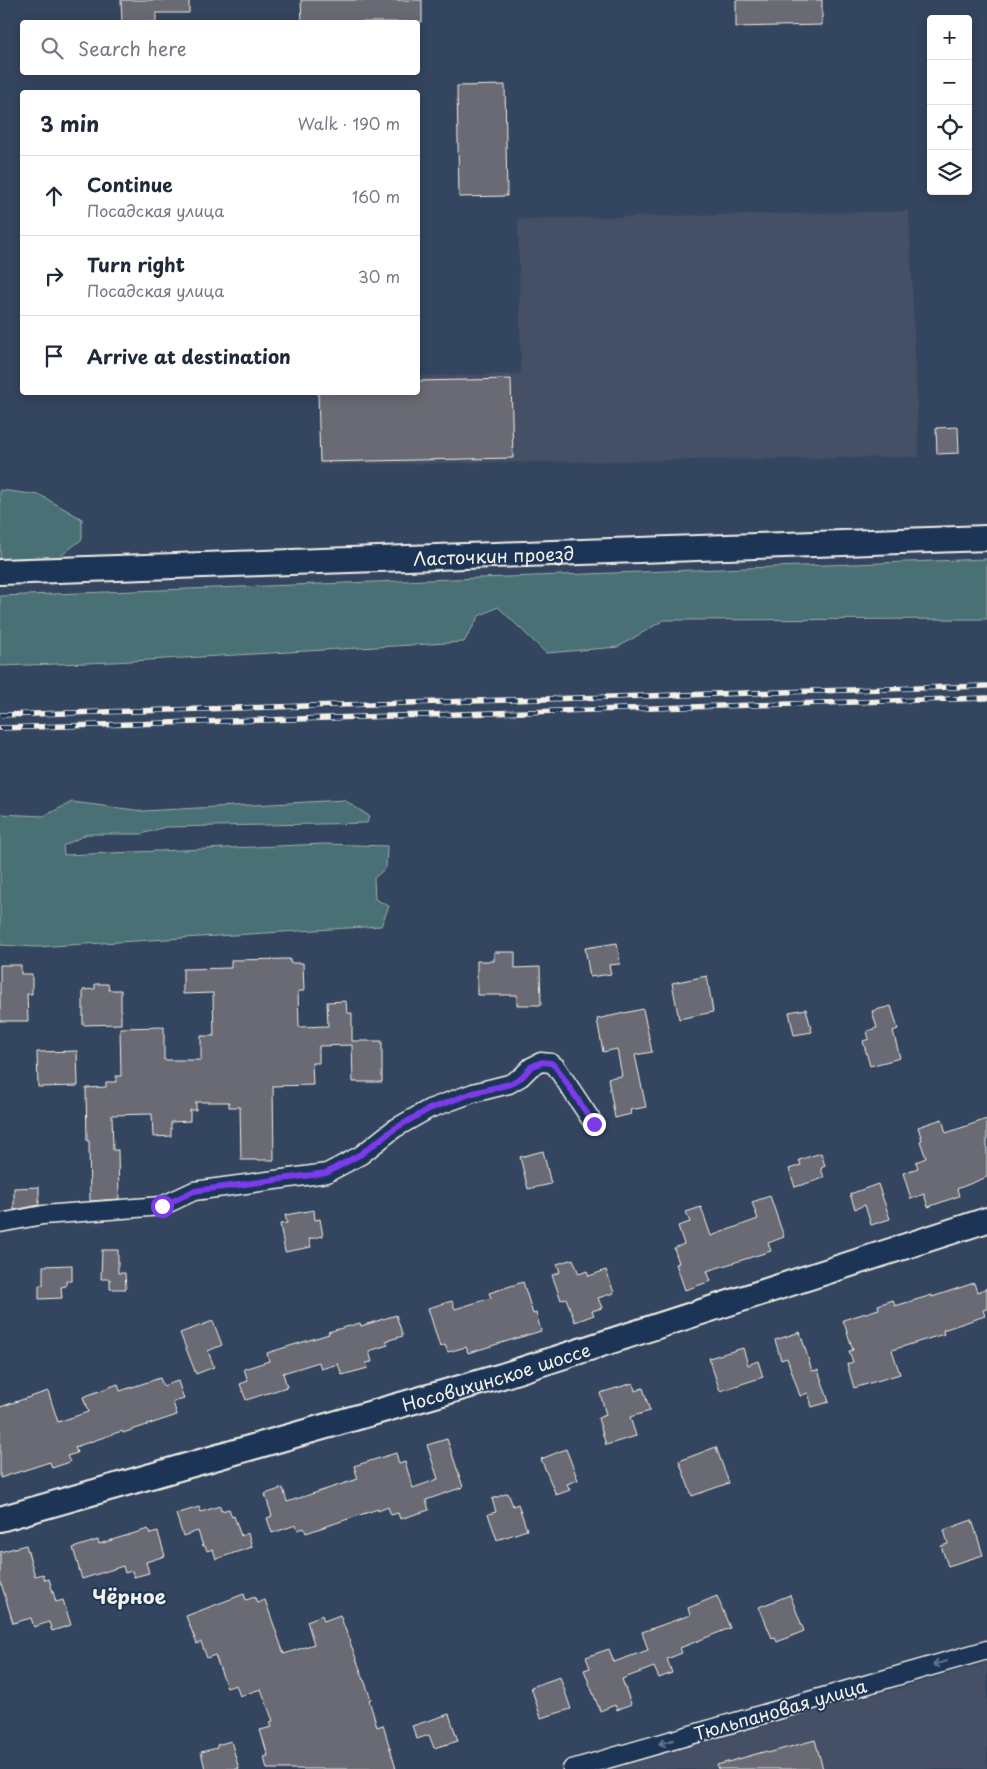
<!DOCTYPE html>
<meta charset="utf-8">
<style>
body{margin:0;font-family:"Playpen Sans",sans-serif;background:#f2f2f3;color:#1f2937}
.controls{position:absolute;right:15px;top:15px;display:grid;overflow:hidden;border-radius:5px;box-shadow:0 2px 12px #0003}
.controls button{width:45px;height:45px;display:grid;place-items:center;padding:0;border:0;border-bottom:1px solid #e0e1e3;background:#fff;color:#1f2937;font:25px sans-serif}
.stop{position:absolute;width:15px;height:15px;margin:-11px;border:4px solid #7c3aed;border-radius:50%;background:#fff}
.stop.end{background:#7c3aed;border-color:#fff;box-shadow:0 1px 5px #0008}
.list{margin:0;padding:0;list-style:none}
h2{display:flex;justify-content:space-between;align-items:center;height:65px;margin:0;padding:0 20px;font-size:21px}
h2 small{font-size:16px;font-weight:400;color:#747a83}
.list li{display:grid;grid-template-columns:32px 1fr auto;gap:15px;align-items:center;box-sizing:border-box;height:80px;padding:0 20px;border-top:1px solid #e0e1e3}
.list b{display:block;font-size:19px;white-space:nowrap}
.list p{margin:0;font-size:16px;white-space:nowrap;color:#747a83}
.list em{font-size:16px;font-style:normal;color:#747a83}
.icon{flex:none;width:28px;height:28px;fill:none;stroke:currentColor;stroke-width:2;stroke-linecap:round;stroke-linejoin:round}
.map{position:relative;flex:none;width:987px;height:1769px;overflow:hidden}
.search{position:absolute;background:#fff;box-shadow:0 2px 12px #0003;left:20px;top:20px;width:400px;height:55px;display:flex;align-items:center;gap:12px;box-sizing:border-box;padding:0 18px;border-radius:5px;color:#747a83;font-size:19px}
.panel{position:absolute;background:#fff;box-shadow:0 2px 12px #0003;left:20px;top:90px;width:400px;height:305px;border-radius:5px}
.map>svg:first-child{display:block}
</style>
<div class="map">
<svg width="987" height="1769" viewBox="0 0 987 1769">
<rect width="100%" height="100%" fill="#34455f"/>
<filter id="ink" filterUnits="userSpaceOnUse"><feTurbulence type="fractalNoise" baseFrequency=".02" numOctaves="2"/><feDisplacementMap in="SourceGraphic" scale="10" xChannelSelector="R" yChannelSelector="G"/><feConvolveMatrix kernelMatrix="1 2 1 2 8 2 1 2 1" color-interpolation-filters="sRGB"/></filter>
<g filter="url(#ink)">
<!-- built -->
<path fill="#445065" d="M 909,211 L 919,457 L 319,465 L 318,393 L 418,392 L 418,376 L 521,374 L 518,219 Z
M 987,1663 L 987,1769 L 613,1769 Z"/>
<!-- green -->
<path fill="#497074" stroke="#9eb0ae" d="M 0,490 L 40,495 L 82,519 L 82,539 L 58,558 L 0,560 Z
M 987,559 L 987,619 L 664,620 L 618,647 L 546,653 L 498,607 L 479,616 L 464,642 L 113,662 L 0,666 L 0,596 Z
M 344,800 L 369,816 L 367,823 L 165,827 L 142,834 L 87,834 L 63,846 L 64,855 L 324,844 L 387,846 L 386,868 L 374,878 L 375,899 L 389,906 L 381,926 L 36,947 L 0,945 L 0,814 L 44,816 L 72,802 L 143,811 Z"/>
<!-- building -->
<path fill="#696b73" stroke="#f4f1e8" d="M 121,0 L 189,0 L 189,13 L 156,13 L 156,22 L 122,22 Z
M 301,0 L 422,0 L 422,22 L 302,22 Z
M 736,0 L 822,0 L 822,25 L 736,27 Z
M 505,85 L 507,196 L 459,197 L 457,86 Z
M 511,379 L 513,458 L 320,462 L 318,392 L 418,392 L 418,381 Z
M 958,427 L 959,453 L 937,454 L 936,428 Z
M 617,943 L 620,964 L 609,965 L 611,974 L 590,977 L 585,948 Z
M 494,952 L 515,952 L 515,968 L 540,967 L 541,1005 L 517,1005 L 517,995 L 477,995 L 477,961 L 494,961 Z
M 290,959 L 290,963 L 303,963 L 304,991 L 298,991 L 299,1027 L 328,1026 L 327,1002 L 346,1001 L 347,1013 L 352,1013 L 352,1041 L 382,1041 L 382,1082 L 353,1082 L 352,1045 L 319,1046 L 319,1063 L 312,1063 L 313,1085 L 273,1086 L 274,1160 L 241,1160 L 240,1107 L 229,1107 L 229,1102 L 196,1102 L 196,1110 L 190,1110 L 190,1121 L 171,1122 L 171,1136 L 153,1137 L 152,1114 L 112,1115 L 113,1150 L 118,1150 L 119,1199 L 90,1201 L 89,1141 L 87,1141 L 86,1088 L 106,1087 L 106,1082 L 116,1082 L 116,1076 L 121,1076 L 120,1028 L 164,1027 L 164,1060 L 201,1060 L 201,1036 L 214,1036 L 213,993 L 183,994 L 183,969 L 231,968 L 231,960 Z
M 0,965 L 21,965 L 21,974 L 32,974 L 32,994 L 27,994 L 28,1021 L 0,1021 Z
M 707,976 L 713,1012 L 679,1019 L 672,983 Z
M 95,984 L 108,984 L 109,990 L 121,990 L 121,1024 L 83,1025 L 83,990 L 95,989 Z
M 891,1006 L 898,1029 L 893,1031 L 900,1058 L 870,1066 L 863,1041 L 869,1039 L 867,1031 L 877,1028 L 872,1011 Z
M 643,1009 L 652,1052 L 635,1055 L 646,1107 L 630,1110 L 631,1114 L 615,1118 L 608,1078 L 622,1076 L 617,1049 L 603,1052 L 597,1019 Z
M 806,1009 L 812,1032 L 794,1035 L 789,1012 Z
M 77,1051 L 78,1086 L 38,1087 L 37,1052 Z
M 942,1119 L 946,1133 L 987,1119 L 987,1177 L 957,1189 L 959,1196 L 928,1207 L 924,1194 L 911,1199 L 903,1173 L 918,1168 L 916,1162 L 926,1158 L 920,1141 L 922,1140 L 918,1127 Z
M 543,1151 L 551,1184 L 528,1189 L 520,1157 Z
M 821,1153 L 825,1166 L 821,1168 L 824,1178 L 795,1187 L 789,1169 L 801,1165 L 799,1160 Z
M 878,1184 L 890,1219 L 871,1225 L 865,1205 L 855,1209 L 850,1194 Z
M 39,1187 L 39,1205 L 14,1210 L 14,1188 Z
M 770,1196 L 784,1237 L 768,1243 L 771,1251 L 707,1271 L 711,1281 L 685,1290 L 676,1264 L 679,1263 L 674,1248 L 684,1244 L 678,1226 L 690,1222 L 686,1212 L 701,1207 L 711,1236 L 758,1219 L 752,1202 Z
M 314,1210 L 315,1220 L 320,1219 L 323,1236 L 309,1239 L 311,1247 L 285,1252 L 280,1224 L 287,1223 L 285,1215 Z
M 102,1250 L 118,1250 L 118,1273 L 125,1273 L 126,1289 L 110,1289 L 110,1279 L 101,1279 Z
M 573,1259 L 579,1274 L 587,1271 L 589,1276 L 606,1270 L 614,1293 L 598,1298 L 602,1308 L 592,1311 L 594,1315 L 575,1322 L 566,1298 L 561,1300 L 552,1275 L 560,1272 L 557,1264 Z
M 72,1265 L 72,1281 L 66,1281 L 66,1286 L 61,1287 L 62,1298 L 39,1299 L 39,1285 L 43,1285 L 43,1266 Z
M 523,1282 L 533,1314 L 536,1313 L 541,1331 L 468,1353 L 466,1347 L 448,1352 L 445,1345 L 440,1347 L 428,1308 L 452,1301 L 455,1309 L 491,1298 L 489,1293 Z
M 974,1283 L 977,1292 L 987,1288 L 987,1309 L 983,1310 L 985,1316 L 943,1330 L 944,1334 L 892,1350 L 900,1374 L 854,1388 L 847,1364 L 853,1362 L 849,1351 L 853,1350 L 843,1320 L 879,1309 L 878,1305 L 893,1300 L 895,1306 L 932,1295 L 932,1297 Z
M 396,1315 L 403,1336 L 386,1341 L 388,1345 L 369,1351 L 372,1362 L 366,1363 L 368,1368 L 342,1375 L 338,1364 L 321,1369 L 319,1362 L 283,1373 L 287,1387 L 246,1400 L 240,1384 L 248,1381 L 244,1369 L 269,1361 L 267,1353 L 329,1334 L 328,1332 L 360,1323 L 361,1326 Z
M 213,1321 L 222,1345 L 208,1351 L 214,1367 L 196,1374 L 180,1333 Z
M 800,1332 L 812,1371 L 818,1370 L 829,1402 L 812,1407 L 808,1393 L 800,1396 L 787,1358 L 781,1360 L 775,1340 Z
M 743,1348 L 748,1365 L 758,1361 L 763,1377 L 720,1391 L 709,1358 Z
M 160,1378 L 163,1386 L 178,1381 L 184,1399 L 173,1402 L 177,1415 L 123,1433 L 122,1431 L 75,1447 L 77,1453 L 67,1456 L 70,1462 L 52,1468 L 50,1462 L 0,1478 L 0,1407 L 48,1391 L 58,1422 L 88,1412 L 83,1397 L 118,1384 L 120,1391 Z
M 633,1383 L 635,1391 L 643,1388 L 650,1411 L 630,1417 L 636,1436 L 606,1445 L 598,1418 L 606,1415 L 600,1393 Z
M 447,1439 L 463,1487 L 426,1500 L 429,1510 L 400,1519 L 398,1513 L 391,1515 L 388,1507 L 378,1511 L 378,1509 L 306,1533 L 304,1528 L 298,1530 L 296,1525 L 272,1533 L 267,1518 L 272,1516 L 265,1494 L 283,1488 L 287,1502 L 358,1479 L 354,1466 L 396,1453 L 399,1464 L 405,1462 L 413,1488 L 438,1479 L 427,1445 Z
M 716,1447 L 729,1483 L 692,1496 L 679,1461 Z
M 566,1449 L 578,1480 L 567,1484 L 570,1490 L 556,1495 L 541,1459 Z
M 508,1493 L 513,1506 L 518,1504 L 527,1530 L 497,1540 L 488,1514 L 496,1512 L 492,1499 Z
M 220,1506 L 221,1511 L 229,1509 L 232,1517 L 234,1516 L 241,1536 L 248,1533 L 252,1547 L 216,1559 L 213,1549 L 207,1551 L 205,1546 L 203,1546 L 198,1531 L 183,1536 L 176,1514 L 199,1507 L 201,1512 Z
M 972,1520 L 983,1555 L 948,1566 L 941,1546 L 948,1544 L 944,1530 Z
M 148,1529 L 150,1534 L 158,1532 L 165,1556 L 146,1562 L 149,1573 L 134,1577 L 132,1571 L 125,1573 L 123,1566 L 82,1579 L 73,1548 L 98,1540 L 99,1544 Z
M 26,1545 L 35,1576 L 43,1574 L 45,1580 L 49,1579 L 56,1602 L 63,1600 L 71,1625 L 52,1631 L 49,1622 L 34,1627 L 31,1618 L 13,1623 L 0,1580 L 0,1552 Z
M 244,1594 L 246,1600 L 255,1597 L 257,1603 L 265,1600 L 284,1654 L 314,1644 L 307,1621 L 322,1615 L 324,1621 L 340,1615 L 371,1699 L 369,1700 L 377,1727 L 383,1725 L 396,1769 L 267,1769 L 264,1757 L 268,1756 L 260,1730 L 272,1727 L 270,1722 L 273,1721 L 261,1689 L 240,1696 L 236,1685 L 227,1688 L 215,1655 L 207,1658 L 201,1642 L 197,1644 L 186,1616 Z
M 790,1595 L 804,1631 L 777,1642 L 775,1637 L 772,1638 L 759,1607 Z
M 717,1596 L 730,1628 L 680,1648 L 682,1653 L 667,1659 L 672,1673 L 659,1678 L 654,1667 L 622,1679 L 631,1704 L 617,1710 L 615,1705 L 600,1711 L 584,1670 L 590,1668 L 586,1657 L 609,1649 L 614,1662 L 648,1650 L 642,1632 L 690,1615 L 688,1608 Z
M 560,1677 L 571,1709 L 541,1718 L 531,1687 Z
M 449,1714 L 458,1741 L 434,1748 L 429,1735 L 417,1739 L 412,1726 Z
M 815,1740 L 823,1769 L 718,1769 L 717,1765 L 767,1751 L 768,1753 Z
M 231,1741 L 239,1769 L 205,1769 L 201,1752 L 217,1748 L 217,1745 Z"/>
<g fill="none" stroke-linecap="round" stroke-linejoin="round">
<defs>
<path id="street" d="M 0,1223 L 43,1215 L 162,1206 L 194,1191 L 327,1173 L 361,1155 L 394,1129 L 429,1109 L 473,1093 L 509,1084 L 521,1077 L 531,1067 L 541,1062 L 551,1063 L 556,1067 L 594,1124
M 572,1769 L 987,1650"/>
<g id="secondary">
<path id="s1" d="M 0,572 L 987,538"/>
<path id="s2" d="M 0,1519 L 502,1376 L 987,1220"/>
</g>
</defs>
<!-- street casing -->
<use href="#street" stroke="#f4f1e8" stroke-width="21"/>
<!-- secondary casing -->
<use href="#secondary" stroke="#f4f1e8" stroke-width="28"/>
<!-- street -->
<use href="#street" stroke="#1d3557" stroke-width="18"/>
<!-- secondary -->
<use href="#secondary" stroke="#1d3557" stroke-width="24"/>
<defs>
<path id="rail" d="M 0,715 L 987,686
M 0,728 L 987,698"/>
</defs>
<!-- rail casing -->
<use href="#rail" stroke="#f4f1e8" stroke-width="5.5"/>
<!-- rail -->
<use href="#rail" stroke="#1d3557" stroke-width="4" stroke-dasharray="11" stroke-linecap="butt"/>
</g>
<!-- one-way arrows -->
<defs><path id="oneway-shaft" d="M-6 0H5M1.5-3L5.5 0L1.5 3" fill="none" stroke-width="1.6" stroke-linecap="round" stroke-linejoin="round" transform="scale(1.25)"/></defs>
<g stroke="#68778a">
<use href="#oneway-shaft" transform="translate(940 1663) rotate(164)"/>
<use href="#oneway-shaft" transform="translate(666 1742) rotate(164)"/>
</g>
</g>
<g fill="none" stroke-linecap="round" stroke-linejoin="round" filter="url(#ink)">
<!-- route -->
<path stroke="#7c3aed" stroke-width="6" d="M 162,1206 L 194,1191 L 326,1173 L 361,1154 L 394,1129 L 429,1109 L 473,1093 L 510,1084 L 522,1077 L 531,1067 L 542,1062 L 551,1063 L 556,1067 L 594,1124"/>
</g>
<g text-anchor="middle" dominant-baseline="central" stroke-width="4" stroke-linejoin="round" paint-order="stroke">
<!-- street labels -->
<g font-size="18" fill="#f4f1e8" stroke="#1d3557">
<text stroke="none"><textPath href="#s1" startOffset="494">Ласточкин проезд</textPath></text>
<text stroke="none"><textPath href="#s2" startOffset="516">Носовихинское шоссе</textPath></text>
<text transform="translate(780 1709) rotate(-16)">Тюльпановая улица</text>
</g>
<!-- quarter labels -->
<g font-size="20" font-weight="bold" fill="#f4f1e8" stroke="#1d3557">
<text x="129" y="1596">Чёрное</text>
</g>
</g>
</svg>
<div class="controls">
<button>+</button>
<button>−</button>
<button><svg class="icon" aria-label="locate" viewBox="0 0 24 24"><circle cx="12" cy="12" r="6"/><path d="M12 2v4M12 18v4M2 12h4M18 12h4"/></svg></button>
<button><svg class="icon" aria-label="layers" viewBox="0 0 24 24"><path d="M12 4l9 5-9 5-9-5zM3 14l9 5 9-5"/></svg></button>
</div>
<div class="stop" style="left:162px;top:1206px"></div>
<div class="stop end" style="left:594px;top:1124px"></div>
<div class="search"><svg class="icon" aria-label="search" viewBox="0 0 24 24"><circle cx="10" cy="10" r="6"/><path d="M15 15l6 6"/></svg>Search here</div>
<section class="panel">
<h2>3 min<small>Walk · 190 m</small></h2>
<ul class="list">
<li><svg class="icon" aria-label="ahead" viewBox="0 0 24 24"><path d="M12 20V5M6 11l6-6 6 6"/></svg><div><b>Continue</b><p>Посадская улица</p></div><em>160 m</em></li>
<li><svg class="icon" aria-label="right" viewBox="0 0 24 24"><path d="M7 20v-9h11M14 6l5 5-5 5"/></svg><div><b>Turn right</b><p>Посадская улица</p></div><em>30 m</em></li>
<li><svg class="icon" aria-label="arrive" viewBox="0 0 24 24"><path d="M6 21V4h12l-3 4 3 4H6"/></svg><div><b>Arrive at destination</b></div></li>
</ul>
</section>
</div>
